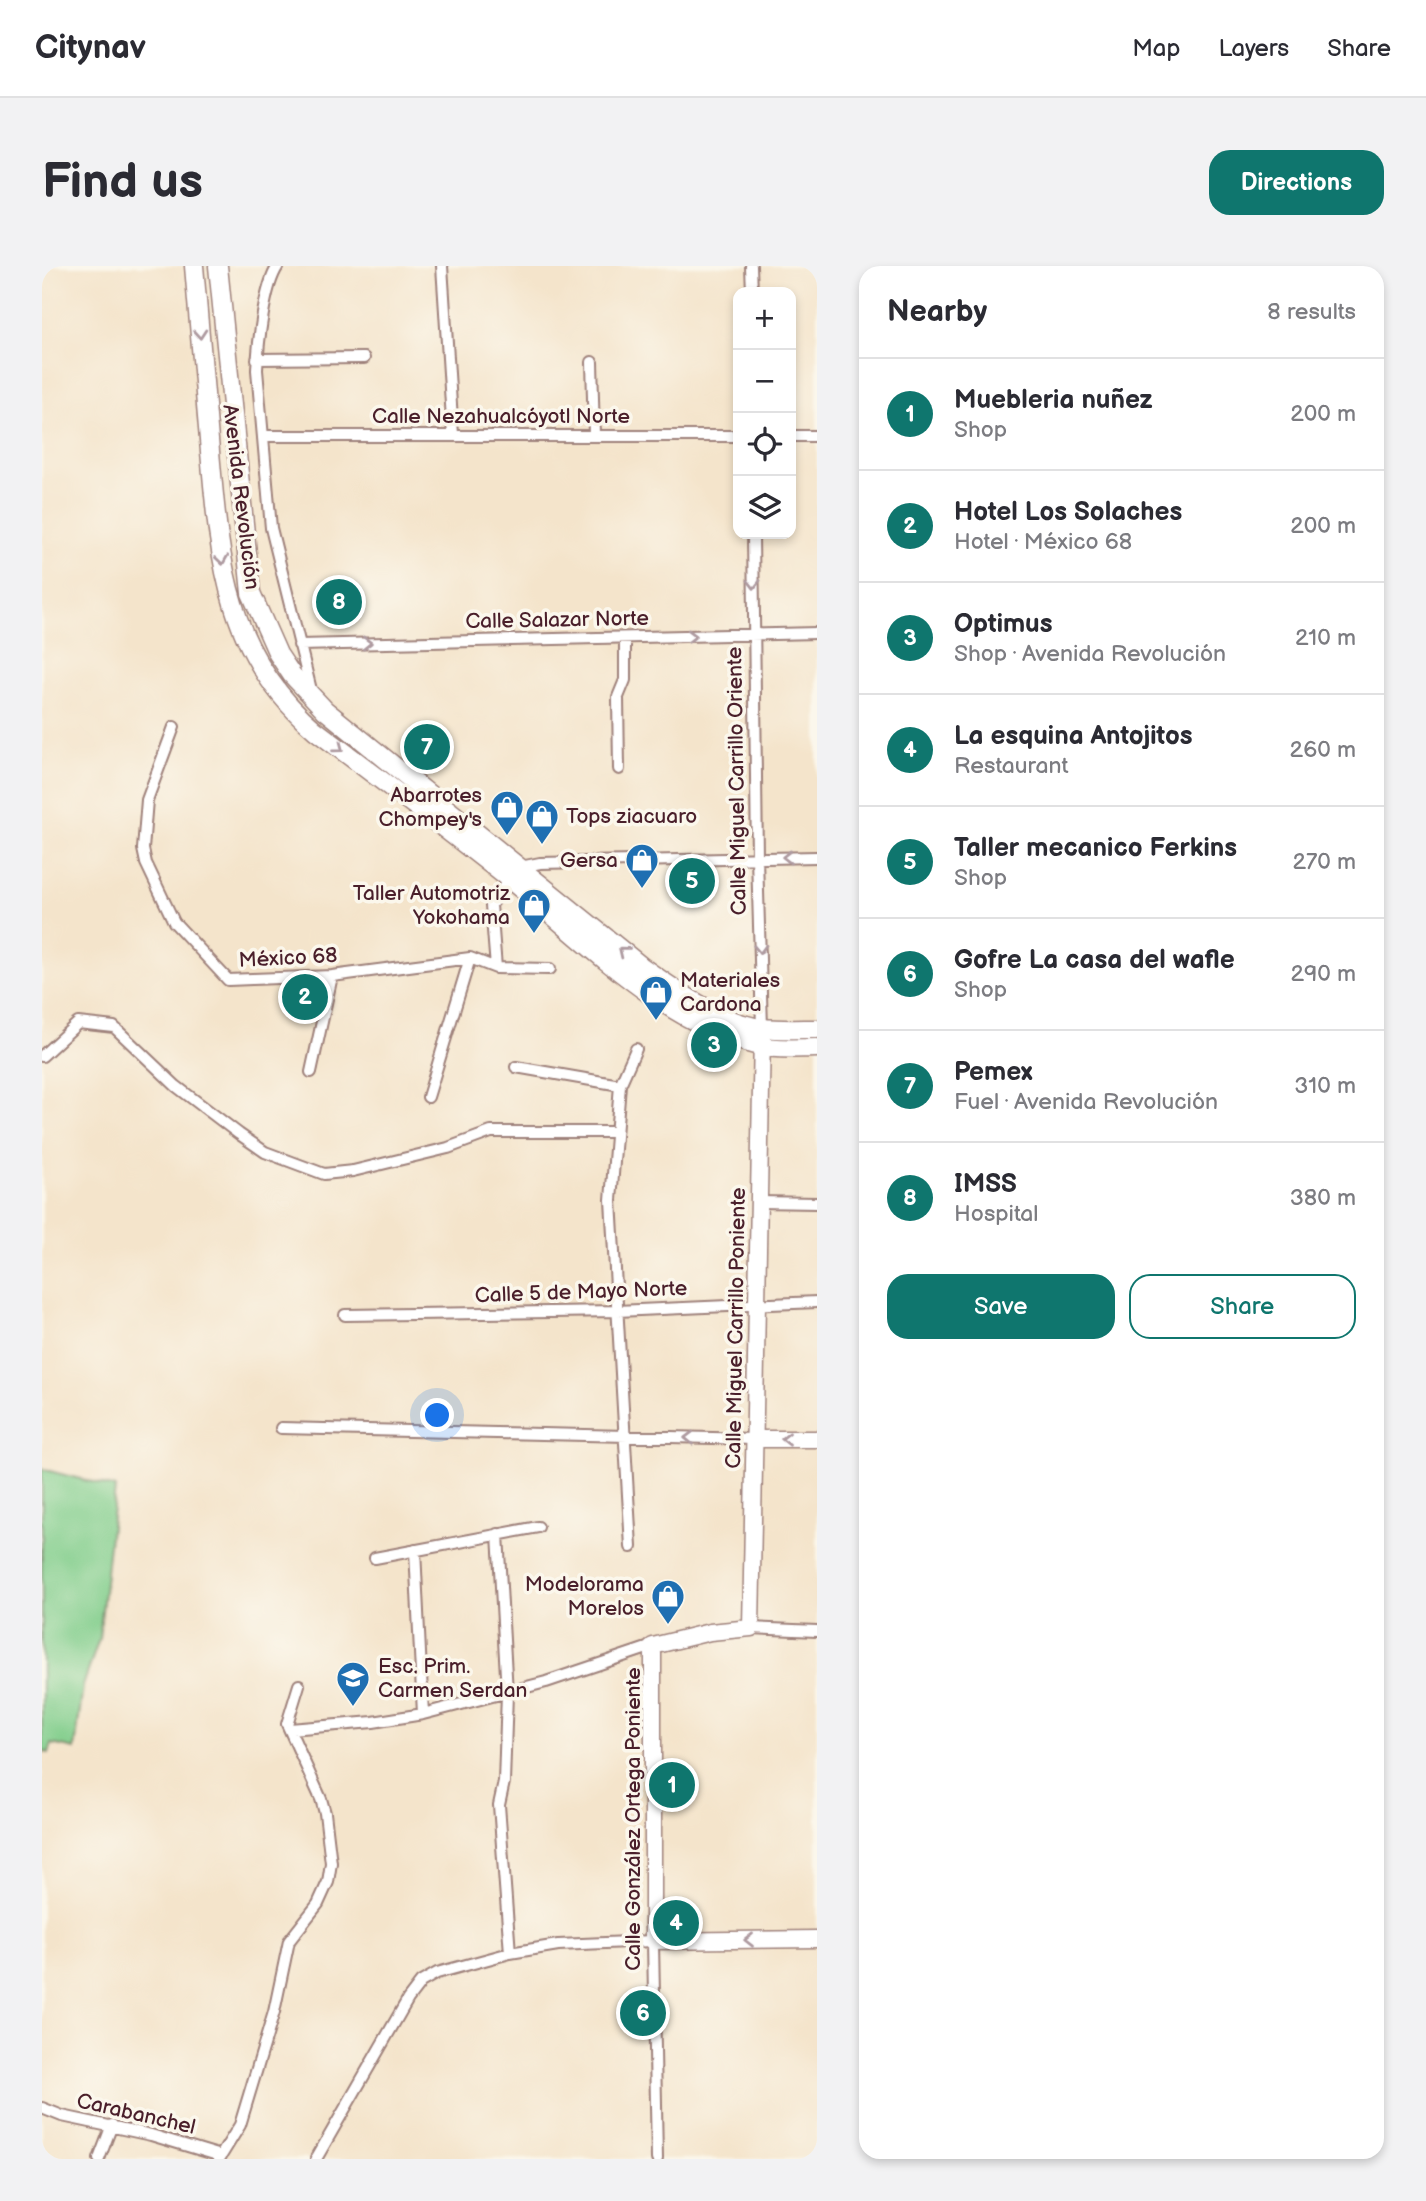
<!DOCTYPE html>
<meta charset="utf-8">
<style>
body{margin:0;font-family:"Balsamiq Sans",sans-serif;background:#f2f2f3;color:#2b2b33}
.controls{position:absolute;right:21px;top:21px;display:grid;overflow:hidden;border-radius:14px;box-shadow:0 4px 10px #0003}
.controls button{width:63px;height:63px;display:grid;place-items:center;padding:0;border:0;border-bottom:2px solid #e1e1e2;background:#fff;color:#2b2b33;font:35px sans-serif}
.you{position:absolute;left:396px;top:1150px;width:24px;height:24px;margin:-18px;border:5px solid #fff;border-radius:50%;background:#1a73e8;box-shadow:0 0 0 10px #1a73e833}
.badge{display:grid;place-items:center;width:46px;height:46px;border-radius:50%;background:#0f766e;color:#fff;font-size:23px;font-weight:700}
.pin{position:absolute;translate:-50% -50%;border:4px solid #fff;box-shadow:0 2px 7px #0006}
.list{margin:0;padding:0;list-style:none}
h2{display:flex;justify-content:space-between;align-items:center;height:91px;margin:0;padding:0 28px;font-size:30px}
h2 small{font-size:23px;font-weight:400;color:#7c7c81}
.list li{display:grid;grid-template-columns:46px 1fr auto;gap:21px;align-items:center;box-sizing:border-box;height:112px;padding:0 28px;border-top:2px solid #e1e1e2}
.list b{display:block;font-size:26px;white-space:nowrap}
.list p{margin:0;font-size:23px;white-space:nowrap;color:#7c7c81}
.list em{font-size:23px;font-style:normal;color:#7c7c81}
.actions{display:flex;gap:14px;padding:21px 28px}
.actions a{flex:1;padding:16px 0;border:2px solid #0f766e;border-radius:21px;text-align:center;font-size:24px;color:#0f766e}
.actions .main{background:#0f766e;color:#fff}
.icon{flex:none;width:38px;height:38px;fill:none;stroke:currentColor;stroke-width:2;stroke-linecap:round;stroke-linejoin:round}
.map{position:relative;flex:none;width:775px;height:1893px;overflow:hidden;border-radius:21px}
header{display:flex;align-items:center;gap:42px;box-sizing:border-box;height:98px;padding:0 35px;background:#fff;border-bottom:2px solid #e1e1e2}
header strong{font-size:33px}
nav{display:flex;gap:38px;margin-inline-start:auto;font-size:24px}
.intro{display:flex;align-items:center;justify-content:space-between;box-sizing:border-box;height:168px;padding:0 42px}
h1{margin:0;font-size:49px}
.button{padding:18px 32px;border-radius:21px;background:#0f766e;color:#fff;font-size:24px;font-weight:700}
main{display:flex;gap:42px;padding:0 42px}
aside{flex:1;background:#fff;border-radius:21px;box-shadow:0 4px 10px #0003}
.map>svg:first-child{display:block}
</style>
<header>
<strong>Citynav</strong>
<nav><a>Map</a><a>Layers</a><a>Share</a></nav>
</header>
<div class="intro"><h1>Find us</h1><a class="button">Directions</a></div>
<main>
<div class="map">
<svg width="775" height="1893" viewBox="0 0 775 1893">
<rect width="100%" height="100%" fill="#fbf7ec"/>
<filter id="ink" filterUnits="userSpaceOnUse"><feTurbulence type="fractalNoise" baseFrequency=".0143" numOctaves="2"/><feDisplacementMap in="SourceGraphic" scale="14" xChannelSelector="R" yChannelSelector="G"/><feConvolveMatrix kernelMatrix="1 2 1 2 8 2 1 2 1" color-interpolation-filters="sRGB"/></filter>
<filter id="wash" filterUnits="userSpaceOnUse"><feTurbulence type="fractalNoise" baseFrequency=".00686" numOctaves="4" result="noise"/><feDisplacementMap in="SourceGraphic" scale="28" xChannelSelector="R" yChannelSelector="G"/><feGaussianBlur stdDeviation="1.57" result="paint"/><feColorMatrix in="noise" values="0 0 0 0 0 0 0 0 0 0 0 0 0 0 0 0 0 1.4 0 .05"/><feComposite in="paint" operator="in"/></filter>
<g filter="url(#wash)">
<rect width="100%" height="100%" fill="#f4e4cb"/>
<!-- green -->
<path fill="#82ce8c" stroke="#66765c" stroke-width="2" d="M 0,1203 L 73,1222 L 57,1373 L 41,1420 L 33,1483 L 10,1478 L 7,1487 L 0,1485 Z"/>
</g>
<g filter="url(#ink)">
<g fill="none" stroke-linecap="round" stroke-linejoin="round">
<defs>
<path id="street" d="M 236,0 C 222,20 216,78 215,104 L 229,262 L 269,424
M 400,0 L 411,169
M 709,0 L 710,26
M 215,93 L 322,92
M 550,96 L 552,169
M 222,170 L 696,170
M 749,170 L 775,170
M 711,268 L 715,591 L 720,762
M 257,379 L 775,367
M 132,461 L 105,534 L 101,583 L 104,597 L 132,656 L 186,714 L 290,710 L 428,692 L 454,702 L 508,703
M 577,503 L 576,431 L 583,414 L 583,372
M 454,702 L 449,639 L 467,613 L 478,601 L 498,597 L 775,591
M 0,790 L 36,757 L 72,761 L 134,820 L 197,868 L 223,886 L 282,908 L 311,905 L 406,882 L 449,866 L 574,866
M 474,801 L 578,819
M 269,806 L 290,710
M 386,831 L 428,692
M 716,936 L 775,937
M 303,1049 L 575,1045 L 775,1036
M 239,1162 L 713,1173
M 456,1268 L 465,1427 L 462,1516 L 457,1539 L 468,1687
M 589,1281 L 569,934 L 578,819 L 594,783
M 373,1284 L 381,1448
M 333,1292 L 496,1261
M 709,1362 L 775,1365
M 248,1463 L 331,1456 L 381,1448 L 504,1416 L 611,1380
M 0,1842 L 20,1850 L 109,1869 L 179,1890
M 57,1893 L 70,1859
M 177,1893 L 198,1859 L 232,1746 L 247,1675 L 276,1638 L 286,1616 L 289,1597 L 283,1547 L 279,1533 L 245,1458 L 257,1419
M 274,1893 L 366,1733 L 379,1716 L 395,1707 L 468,1687 L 516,1679 L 611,1675 L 615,1893"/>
<path id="secondary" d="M 720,768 L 709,1362 L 668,1366 L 611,1380 L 611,1675 L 775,1673
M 713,1173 L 775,1173"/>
<path id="primary" d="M 152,0 C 157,58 162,116 167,174 C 177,287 181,385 273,464 C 338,513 403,562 467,613 C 544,674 618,756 717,780 C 735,784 757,782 775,782
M 176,0 L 209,327 L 236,388 L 250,409 L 283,444 L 599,700 C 630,722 681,758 720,762 C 738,764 757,763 775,763"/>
</defs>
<!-- street casing -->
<use href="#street" stroke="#9f827b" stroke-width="14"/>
<!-- secondary casing -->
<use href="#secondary" stroke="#9f827b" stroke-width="19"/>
<!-- primary casing -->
<use href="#primary" stroke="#9f827b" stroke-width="21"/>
<!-- street -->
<use href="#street" stroke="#fff" stroke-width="10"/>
<!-- secondary -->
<use href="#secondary" stroke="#fff" stroke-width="16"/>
<!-- primary -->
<use href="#primary" stroke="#fff" stroke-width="18"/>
</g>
<!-- one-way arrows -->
<defs><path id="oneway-chevron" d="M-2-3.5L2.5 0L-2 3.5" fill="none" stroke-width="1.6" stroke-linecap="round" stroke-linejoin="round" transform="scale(1.75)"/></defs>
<g stroke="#ae9aa0">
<use href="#oneway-chevron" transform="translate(158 68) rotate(85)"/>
<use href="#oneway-chevron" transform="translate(180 294) rotate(82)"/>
<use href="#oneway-chevron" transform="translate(712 318) rotate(90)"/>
<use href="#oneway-chevron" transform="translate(650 370) rotate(-1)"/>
<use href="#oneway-chevron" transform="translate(325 377) rotate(-1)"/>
<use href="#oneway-chevron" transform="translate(297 482) rotate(37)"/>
<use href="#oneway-chevron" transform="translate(745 591) rotate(-180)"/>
<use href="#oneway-chevron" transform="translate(718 683) rotate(88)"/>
<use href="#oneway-chevron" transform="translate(581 685) rotate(-141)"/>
<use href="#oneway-chevron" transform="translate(647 1172) rotate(-179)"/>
<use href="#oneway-chevron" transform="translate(744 1173) rotate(-180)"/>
<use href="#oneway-chevron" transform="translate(707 1674) rotate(180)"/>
</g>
</g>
<!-- icons -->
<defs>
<symbol id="shop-pin" viewBox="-11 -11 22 30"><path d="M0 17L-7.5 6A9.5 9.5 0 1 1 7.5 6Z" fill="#1f6fb2" stroke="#fbf7ec"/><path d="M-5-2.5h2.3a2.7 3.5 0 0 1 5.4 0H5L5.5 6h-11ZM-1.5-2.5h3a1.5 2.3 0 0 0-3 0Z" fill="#fff"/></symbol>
<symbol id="school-pin" viewBox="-11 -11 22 30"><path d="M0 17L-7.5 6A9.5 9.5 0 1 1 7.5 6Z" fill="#1f6fb2" stroke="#fbf7ec"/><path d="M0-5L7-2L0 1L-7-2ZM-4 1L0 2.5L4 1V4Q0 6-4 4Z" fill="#fff"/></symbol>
</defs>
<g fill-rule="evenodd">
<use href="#shop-pin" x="446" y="522" width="38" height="52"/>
<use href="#shop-pin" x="481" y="531" width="38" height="52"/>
<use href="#shop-pin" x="581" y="575" width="38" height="52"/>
<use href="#shop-pin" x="473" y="620" width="38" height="52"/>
<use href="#shop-pin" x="595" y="707" width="38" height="52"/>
<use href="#shop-pin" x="607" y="1311" width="38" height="52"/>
<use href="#school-pin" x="292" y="1393" width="38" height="52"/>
</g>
<g text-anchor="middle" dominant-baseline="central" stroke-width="7" stroke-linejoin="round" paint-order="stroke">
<!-- street labels -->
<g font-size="21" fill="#4a1f2b" stroke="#fbf7ec">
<text x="459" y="150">Calle Nezahualcóyotl Norte</text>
<text transform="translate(199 231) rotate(83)">Avenida Revolución</text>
<text transform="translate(515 354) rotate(-1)">Calle Salazar Norte</text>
<text transform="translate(695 515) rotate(-91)">Calle Miguel Carrillo Oriente</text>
<text transform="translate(246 692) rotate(-3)">México 68</text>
<text transform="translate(539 1026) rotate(-2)">Calle 5 de Mayo Norte</text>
<text transform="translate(694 1062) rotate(-89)">Calle Miguel Carrillo Poniente</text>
<text transform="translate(591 1553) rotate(-90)">Calle González Ortega Poniente</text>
<text transform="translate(94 1848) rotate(13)">Carabanchel</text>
</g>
<!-- poi labels -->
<g font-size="21" fill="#4a1f2b" stroke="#fbf7ec" text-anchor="end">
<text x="440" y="529">Abarrotes<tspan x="440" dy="24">Chompey's</tspan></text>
<text x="524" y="550" text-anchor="start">Tops ziacuaro</text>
<text x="576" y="594">Gersa</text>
<text x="468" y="627">Taller Automotriz<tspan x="468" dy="24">Yokohama</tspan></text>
<text x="638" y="714" text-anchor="start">Materiales<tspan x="638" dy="24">Cardona</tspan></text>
<text x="602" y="1318">Modelorama<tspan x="602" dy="24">Morelos</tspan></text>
<text x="336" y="1400" text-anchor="start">Esc. Prim.<tspan x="336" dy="24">Carmen Serdan</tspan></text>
</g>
</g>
</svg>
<div class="controls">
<button>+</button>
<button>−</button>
<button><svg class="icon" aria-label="locate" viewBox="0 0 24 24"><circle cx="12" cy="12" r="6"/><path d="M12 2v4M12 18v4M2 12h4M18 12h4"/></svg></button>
<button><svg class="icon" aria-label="layers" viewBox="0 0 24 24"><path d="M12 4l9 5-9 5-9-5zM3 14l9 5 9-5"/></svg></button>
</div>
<div class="you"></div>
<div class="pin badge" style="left:630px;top:1519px">1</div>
<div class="pin badge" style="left:263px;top:731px">2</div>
<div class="pin badge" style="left:672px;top:779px">3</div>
<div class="pin badge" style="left:634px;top:1657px">4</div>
<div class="pin badge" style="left:650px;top:615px">5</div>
<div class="pin badge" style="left:601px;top:1747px">6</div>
<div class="pin badge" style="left:385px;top:481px">7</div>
<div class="pin badge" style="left:297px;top:336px">8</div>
</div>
<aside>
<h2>Nearby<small>8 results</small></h2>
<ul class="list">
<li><span class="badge">1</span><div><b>Muebleria nuñez</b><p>Shop</p></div><em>200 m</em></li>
<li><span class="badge">2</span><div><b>Hotel Los Solaches</b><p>Hotel · México 68</p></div><em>200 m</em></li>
<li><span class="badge">3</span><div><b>Optimus</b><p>Shop · Avenida Revolución</p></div><em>210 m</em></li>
<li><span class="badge">4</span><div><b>La esquina Antojitos</b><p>Restaurant</p></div><em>260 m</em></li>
<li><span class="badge">5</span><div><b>Taller mecanico Ferkins</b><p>Shop</p></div><em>270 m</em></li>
<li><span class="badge">6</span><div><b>Gofre La casa del wafle</b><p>Shop</p></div><em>290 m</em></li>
<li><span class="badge">7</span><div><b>Pemex</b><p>Fuel · Avenida Revolución</p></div><em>310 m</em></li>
<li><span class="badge">8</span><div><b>IMSS</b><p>Hospital</p></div><em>380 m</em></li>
</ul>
<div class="actions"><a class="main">Save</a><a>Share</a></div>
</aside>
</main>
